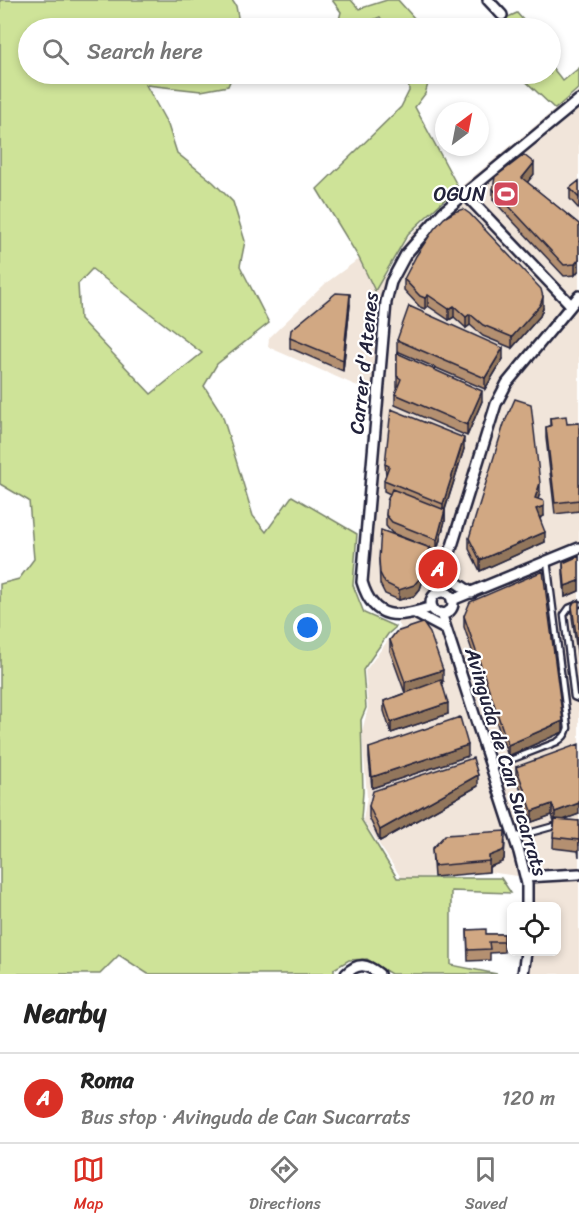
<!DOCTYPE html>
<meta charset="utf-8">
<style>
body{margin:0;font-family:Sriracha,sans-serif;background:#f6f6f6;color:#222}
.controls{position:absolute;right:18px;bottom:18px;display:grid;overflow:hidden;border-radius:9px;box-shadow:0 3px 9px #0003}
.controls button{width:54px;height:54px;display:grid;place-items:center;padding:0;border:0;border-bottom:2px solid #e0e0e0;background:#fff;color:#222;font:30px sans-serif}
.compass{position:absolute;left:435px;top:102px;width:54px;height:54px;border-radius:50%;background:#fff;box-shadow:0 3px 9px #0003;rotate:32deg}
.you{position:absolute;left:308px;top:628px;width:21px;height:21px;margin:-15px;border:4px solid #fff;border-radius:50%;background:#1a73e8;box-shadow:0 0 0 9px #1a73e833}
.badge{display:grid;place-items:center;width:39px;height:39px;border-radius:50%;background:#d93025;color:#fff;font-size:20px;font-weight:700}
.pin{position:absolute;translate:-50% -50%;border:3px solid #fff;box-shadow:0 2px 6px #0006}
.list{margin:0;padding:0;list-style:none}
h2{display:flex;justify-content:space-between;align-items:center;height:78px;margin:0;padding:0 24px;font-size:26px}
h2 small{font-size:20px;font-weight:400;color:#767676}
.list li{display:grid;grid-template-columns:39px 1fr auto;gap:18px;align-items:center;box-sizing:border-box;height:90px;padding:0 24px;border-top:2px solid #e0e0e0}
.list b{display:block;font-size:22px;white-space:nowrap}
.list p{margin:0;font-size:20px;white-space:nowrap;color:#767676}
.list em{font-size:20px;font-style:normal;color:#767676}
.icon{flex:none;width:33px;height:33px;fill:none;stroke:currentColor;stroke-width:2;stroke-linecap:round;stroke-linejoin:round}
.map{position:relative;flex:none;width:579px;height:974px;overflow:hidden}
.search{position:absolute;background:#fff;box-shadow:0 3px 9px #0003;left:18px;right:18px;top:18px;height:66px;display:flex;align-items:center;gap:15px;box-sizing:border-box;padding:0 21px;border-radius:33px;color:#767676;font-size:22px}
.sheet{height:168px;background:#fff}
nav{display:flex;justify-content:space-around;align-items:center;box-sizing:border-box;height:84px;border-top:2px solid #e0e0e0;background:#fff;font-size:16px;color:#767676}
nav a{display:grid;justify-items:center;gap:3px}
nav .on{color:#d93025}
.map>svg:first-child{display:block}
</style>
<div class="map">
<svg width="579" height="974" viewBox="0 0 579 974">
<rect width="100%" height="100%" fill="#fff"/>
<filter id="ink" filterUnits="userSpaceOnUse"><feTurbulence type="fractalNoise" baseFrequency=".0167" numOctaves="2"/><feDisplacementMap in="SourceGraphic" scale="12" xChannelSelector="R" yChannelSelector="G"/><feConvolveMatrix kernelMatrix="1 2 1 2 8 2 1 2 1" color-interpolation-filters="sRGB"/></filter>
<g filter="url(#ink)">
<!-- built -->
<path fill="#f1e5da" d="M 579,90 L 579,974 L 523,974 L 526,952 L 556,952 L 556,906 L 527,906 L 525,877 L 489,872 L 402,879 L 363,820 L 367,797 L 362,731 L 368,708 L 365,671 L 392,635 L 401,627 L 390,614 L 365,593 L 378,395 L 268,347 L 269,338 L 326,283 L 367,253 L 386,276 L 401,248 L 412,233 L 458,189 Z"/>
<!-- green -->
<path fill="#cee398" stroke="#78826a" stroke-width="1.5" fill-rule="evenodd" d="M 0,0 L 232,0 L 236,6 L 240,28 L 28,28 L 28,74 L 233,74 L 228,86 L 201,91 L 146,85 L 168,125 L 177,153 L 213,182 L 233,202 L 245,241 L 240,266 L 269,323 L 217,364 L 204,386 L 222,414 L 253,516 L 266,532 L 292,496 L 357,534 L 353,585 L 364,613 L 396,627 L 388,634 L 363,670 L 366,708 L 361,720 L 363,792 L 361,819 L 397,878 L 501,878 L 511,893 L 451,891 L 451,965 L 497,974 L 391,974 L 367,959 L 349,960 L 334,969 L 334,974 L 148,974 L 119,955 L 100,974 L 0,974 L 0,584 L 19,579 L 34,559 L 29,501 L 0,484 ZM 92,269 L 202,353 L 151,394 L 80,319 L 78,284 Z
M 332,0 L 351,0 L 359,9 L 387,0 L 398,0 L 423,28 L 387,28 L 380,17 L 370,21 L 365,28 L 337,28 L 341,12 Z
M 517,13 L 530,28 L 483,28 Z
M 551,66 L 563,81 L 579,68 L 579,88 L 555,109 L 518,74 L 550,74 Z
M 408,74 L 431,74 L 425,94 L 415,107 L 458,187 L 408,234 L 375,291 L 359,258 L 317,189 L 401,107 L 409,91 Z"/>
<g fill="none" stroke-linecap="round" stroke-linejoin="round">
<defs>
<path id="service" d="M 579,604 L 569,608 L 564,615 L 574,697 L 579,699
M 492,767 L 557,742 C 563,738 566,735 568,728 L 547,561
M 515,837 L 558,825"/>
<path id="minor" d="M 488,0 L 502,15
M 465,194 L 571,305
M 445,569 L 454,581 L 472,593
M 442,592 L 448,559 L 496,404 L 507,383 L 579,296
M431 603a11 11 0 1 1 22 0a11 11 0 1 1-22 0Z
M 452,600 L 579,548
M 432,607 C 398,618 374,622 362,582 L 386,302 L 391,282 L 406,254 L 443,212 L 579,100
M 415,613 L 445,629
M 441,613 L 519,852 L 527,884 L 527,906
M 526,877 L 579,874
M 346,974 C 358,962 367,964 379,974
M 523,974 L 526,952"/>
</defs>
<!-- service casing -->
<use href="#service" stroke="#22223b" stroke-width="9"/>
<!-- minor casing -->
<use href="#minor" stroke="#22223b" stroke-width="14"/>
<!-- service -->
<use href="#service" stroke="#fff" stroke-width="4.5"/>
<!-- minor -->
<use href="#minor" stroke="#fff" stroke-width="9"/>
</g>
<!-- wall -->
<path fill="#b49071" stroke="#22223b" stroke-width="1.5" d="M 534,174 L 527,182 L 579,224 L 579,270 L 575,275 L 564,276 L 493,200 L 493,189 Z
M 579,181 L 579,209 L 570,199 L 570,188 Z
M 404,279 L 543,308 L 540,316 L 512,348 L 483,336 L 470,325 L 466,328 L 454,317 L 449,320 L 428,306 L 425,309 L 420,307 L 404,290 Z
M 350,305 L 343,371 L 290,348 L 290,338 Z
M 397,340 L 503,359 L 485,389 L 397,351 Z
M 397,353 L 482,401 L 467,436 L 395,405 L 395,394 L 398,388 L 397,387 Z
M 550,418 L 567,424 L 579,423 L 579,511 L 555,514 L 546,438 L 546,427 L 550,426 Z
M 464,449 L 445,510 L 445,521 L 437,551 L 392,533 L 386,526 L 386,515 L 390,494 L 384,491 L 384,480 L 386,475 L 385,464 Z
M 540,493 L 538,499 L 544,516 L 540,518 L 545,542 L 480,571 L 469,549 L 469,538 Z
M 579,556 L 579,591 L 565,597 L 563,574 L 563,563 Z
M 379,559 L 430,559 L 420,589 L 414,596 L 399,600 L 385,594 L 380,584 Z
M 579,600 L 579,666 L 572,617 L 572,606 Z
M 464,616 L 563,732 L 508,756 L 464,627 Z
M 390,640 L 443,681 L 442,681 L 448,714 L 391,733 L 384,711 L 384,701 L 405,693 L 390,651 Z
M 369,748 L 468,756 L 372,788 L 369,758 Z
M 516,767 L 579,814 L 562,820 L 579,821 L 579,857 L 578,851 L 553,848 L 554,821 L 552,815 L 532,822 L 516,777 Z
M 478,786 L 380,841 L 369,817 L 369,806 Z
M 505,842 L 504,859 L 502,862 L 489,867 L 489,872 L 434,877 L 432,849 Z
M 467,930 L 486,934 L 504,934 L 504,952 L 490,953 L 490,960 L 468,961 Z"/>
<!-- shaded-wall -->
<path fill="#92765c" stroke="#22223b" stroke-width="1.5" d="M 534,163 L 534,174 L 522,189 L 522,178 Z
M 579,259 L 579,270 L 575,275 L 575,264 Z
M 350,294 L 350,305 L 343,371 L 343,360 Z
M 428,295 L 428,306 L 425,309 L 425,298 Z
M 543,297 L 543,308 L 540,316 L 512,348 L 512,337 Z
M 454,306 L 454,317 L 449,320 L 449,309 Z
M 470,314 L 470,325 L 466,328 L 466,317 Z
M 503,348 L 503,359 L 485,389 L 485,378 Z
M 482,391 L 482,401 L 467,436 L 467,425 Z
M 464,438 L 464,449 L 443,515 L 443,504 Z
M 540,483 L 540,493 L 535,509 L 535,498 Z
M 544,506 L 544,516 L 536,520 L 536,509 Z
M 445,510 L 445,521 L 437,551 L 437,540 Z
M 545,532 L 545,542 L 480,571 L 480,560 Z
M 430,548 L 430,559 L 420,589 L 414,596 L 399,600 L 399,590 Z
M 579,581 L 579,591 L 565,597 L 565,586 Z
M 443,670 L 443,681 L 405,693 L 405,682 Z
M 448,703 L 448,714 L 391,733 L 391,722 Z
M 563,721 L 563,732 L 508,756 L 508,745 Z
M 468,745 L 468,756 L 372,788 L 372,777 Z
M 478,775 L 478,786 L 380,841 L 380,830 Z
M 579,803 L 579,814 L 555,823 L 555,812 Z
M 552,804 L 552,815 L 532,822 L 532,811 Z
M 505,831 L 504,859 L 502,862 L 489,867 L 489,872 L 489,856 Z"/>
<!-- building -->
<path fill="#d1a883" stroke="#22223b" stroke-width="1.5" d="M 524,155 L 534,163 L 522,178 L 579,224 L 579,259 L 575,264 L 564,265 L 493,189 L 495,177 Z
M 579,181 L 579,198 L 570,188 Z
M 463,209 L 470,214 L 541,289 L 543,297 L 540,305 L 512,337 L 483,325 L 470,314 L 466,317 L 454,306 L 449,309 L 428,295 L 425,298 L 420,296 L 404,279 L 416,256 L 434,229 L 444,218 L 454,212 Z
M 336,293 L 350,294 L 343,360 L 290,338 L 291,330 Z
M 409,306 L 503,348 L 485,378 L 397,340 Z
M 397,353 L 482,391 L 467,425 L 395,394 L 401,379 L 397,376 Z
M 515,399 L 531,404 L 540,483 L 535,498 L 544,501 L 544,506 L 536,509 L 545,532 L 480,560 L 469,538 L 504,424 Z
M 391,409 L 464,438 L 443,504 L 384,480 L 389,466 L 385,464 Z
M 566,416 L 567,424 L 579,423 L 579,500 L 555,503 L 546,427 L 551,426 L 550,418 Z
M 392,489 L 445,510 L 437,540 L 392,522 L 386,515 L 387,501 Z
M 381,530 L 430,548 L 420,578 L 414,585 L 399,590 L 385,583 L 380,573 L 379,559 Z
M 579,556 L 579,581 L 565,586 L 563,563 Z
M 543,571 L 563,721 L 508,745 L 464,616 L 470,602 Z
M 579,600 L 579,655 L 572,606 L 574,602 Z
M 423,623 L 430,633 L 443,670 L 405,682 L 390,640 L 396,632 Z
M 441,680 L 448,703 L 391,722 L 384,701 Z
M 460,717 L 468,745 L 372,777 L 369,748 Z
M 579,744 L 579,803 L 555,812 L 552,804 L 532,811 L 516,767 Z
M 473,758 L 478,775 L 380,830 L 369,806 L 373,791 Z
M 555,819 L 579,821 L 579,846 L 579,840 L 553,837 Z
M 505,831 L 504,849 L 502,851 L 489,856 L 489,861 L 434,866 L 432,849 L 445,835 Z
M 486,929 L 486,934 L 504,934 L 504,942 L 489,942 L 490,949 L 468,950 L 467,930 Z"/>
</g>
<!-- icons -->
<defs>
<symbol id="stadium-square" viewBox="-11 -11 22 22"><rect x="-9" y="-9" width="18" height="18" rx="4" fill="#d1495b" stroke="#fff"/><path d="M0-5a6.5 5 0 1 0 0 10a6.5 5 0 1 0 0-10ZM-3.5-1.8h7v3.6h-7Z" fill="#fff"/></symbol>
</defs>
<g fill-rule="evenodd">
<use href="#stadium-square" x="491" y="179" width="30" height="30"/>
</g>
<g text-anchor="middle" dominant-baseline="central" stroke-width="4.5" stroke-linejoin="round" paint-order="stroke">
<!-- poi labels -->
<g font-size="20" fill="#22223b" stroke="#fff" text-anchor="end">
<text x="486" y="194">OGUN</text>
</g>
<!-- street labels -->
<g font-size="20" fill="#22223b" stroke="#fff">
<text transform="translate(364 363) rotate(-84)">Carrer d'Atenes</text>
<text transform="translate(506 762) rotate(73)">Avinguda de Can Sucarrats</text>
</g>
</g>
</svg>
<div class="controls">
<button><svg class="icon" aria-label="locate" viewBox="0 0 24 24"><circle cx="12" cy="12" r="6"/><path d="M12 2v4M12 18v4M2 12h4M18 12h4"/></svg></button>
</div>
<svg class="compass" viewBox="-18 -18 36 36"><path d="M0-13l5 13h-10z" fill="#e53935"/><path d="M0 13l5-13h-10z" fill="#767676"/></svg>
<div class="you"></div>
<div class="pin badge" style="left:438px;top:569px">A</div>
<div class="search"><svg class="icon" aria-label="search" viewBox="0 0 24 24"><circle cx="10" cy="10" r="6"/><path d="M15 15l6 6"/></svg>Search here</div>
</div>
<section class="sheet">
<h2>Nearby<small></small></h2>
<ul class="list">
<li><span class="badge">A</span><div><b>Roma</b><p>Bus stop · Avinguda de Can Sucarrats</p></div><em>120 m</em></li>
</ul>
</section>
<nav>
<a class="on"><svg class="icon" aria-label="map" viewBox="0 0 24 24"><path d="M3 6l6-2 6 2 6-2v14l-6 2-6-2-6 2zM9 4v14M15 6v14"/></svg>Map</a>
<a><svg class="icon" aria-label="directions" viewBox="0 0 24 24"><path d="M12 3l9 9-9 9-9-9zM9 14v-3h6M13 9l2 2-2 2"/></svg>Directions</a>
<a><svg class="icon" aria-label="saved" viewBox="0 0 24 24"><path d="M7 4h10v16l-5-4-5 4z"/></svg>Saved</a>
</nav>
